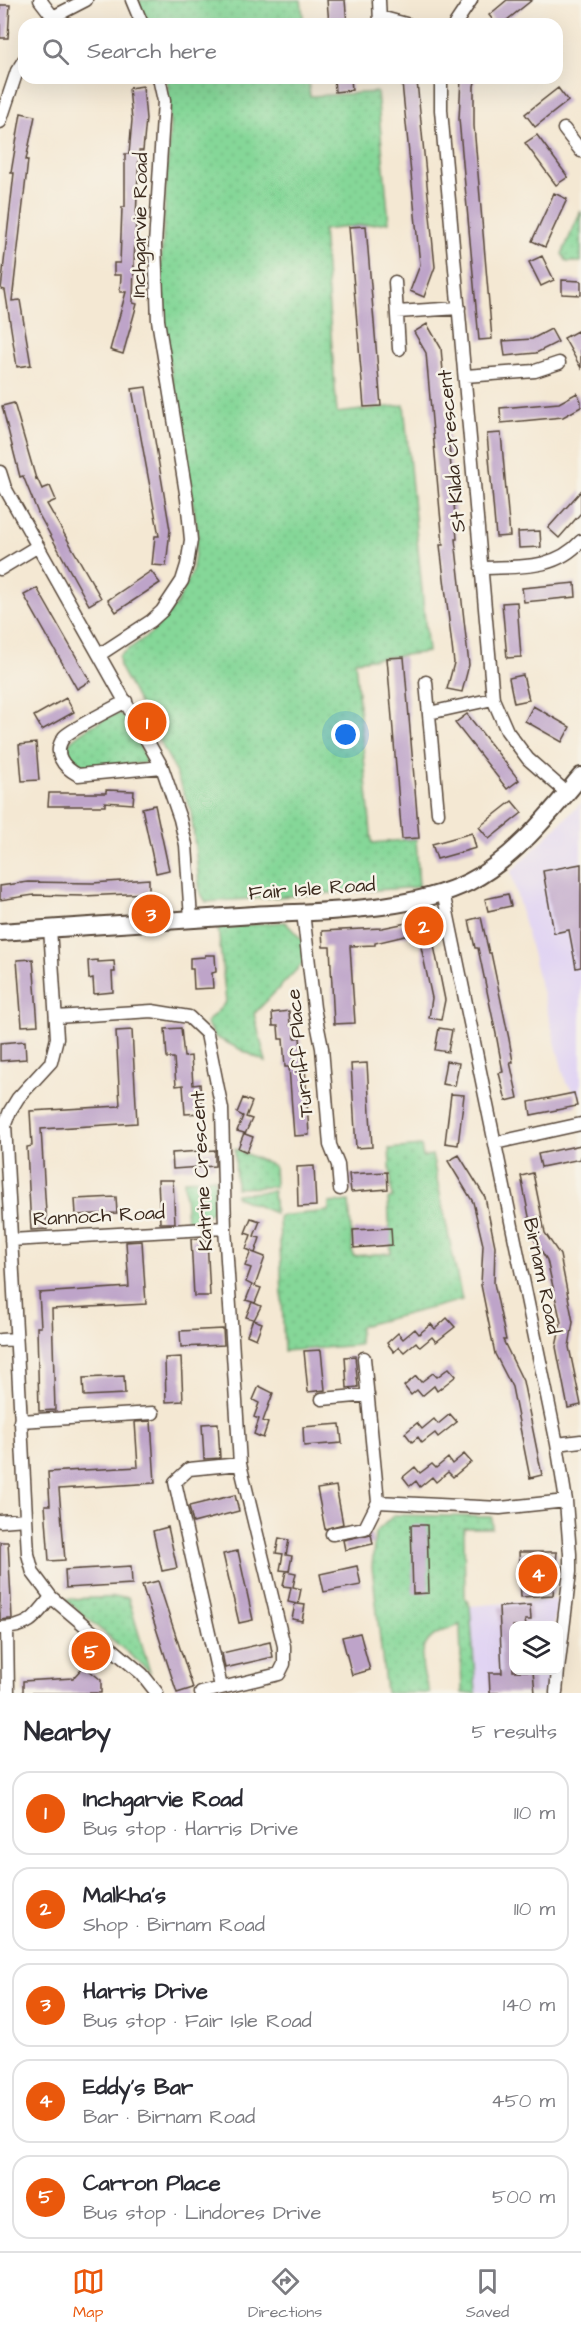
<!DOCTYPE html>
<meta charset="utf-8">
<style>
body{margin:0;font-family:"Architects Daughter",sans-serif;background:#f7f7f7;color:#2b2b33}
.controls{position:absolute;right:18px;bottom:18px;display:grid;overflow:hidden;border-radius:12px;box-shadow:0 6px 24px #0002}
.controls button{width:54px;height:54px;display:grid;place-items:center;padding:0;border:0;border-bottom:2px solid #e1e1e2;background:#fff;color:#2b2b33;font:30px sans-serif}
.you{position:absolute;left:346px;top:735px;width:21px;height:21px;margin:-15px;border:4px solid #fff;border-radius:50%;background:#1a73e8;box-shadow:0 0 0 9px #1a73e833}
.badge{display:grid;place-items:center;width:39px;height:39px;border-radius:50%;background:#ea580c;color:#fff;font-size:20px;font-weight:700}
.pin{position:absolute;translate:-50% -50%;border:3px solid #fff;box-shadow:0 2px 6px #0006}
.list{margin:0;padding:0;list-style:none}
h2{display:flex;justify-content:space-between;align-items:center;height:78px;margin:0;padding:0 24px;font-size:26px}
h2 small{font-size:20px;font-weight:400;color:#7c7c81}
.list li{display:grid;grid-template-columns:39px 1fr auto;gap:18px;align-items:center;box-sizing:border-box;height:84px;margin:0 12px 12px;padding:0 12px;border:2px solid #e1e1e2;border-radius:18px}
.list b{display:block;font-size:22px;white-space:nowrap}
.list p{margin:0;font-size:20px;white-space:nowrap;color:#7c7c81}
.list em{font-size:20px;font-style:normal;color:#7c7c81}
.icon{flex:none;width:33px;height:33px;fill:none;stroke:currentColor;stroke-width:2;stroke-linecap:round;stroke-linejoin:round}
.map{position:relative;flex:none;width:581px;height:1693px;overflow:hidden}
.search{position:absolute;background:#fff;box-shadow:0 6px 24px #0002;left:18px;right:18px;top:18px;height:66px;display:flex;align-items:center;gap:15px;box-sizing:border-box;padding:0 21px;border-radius:18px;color:#7c7c81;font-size:22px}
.sheet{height:558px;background:#fff}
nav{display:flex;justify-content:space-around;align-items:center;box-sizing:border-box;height:84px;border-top:2px solid #e1e1e2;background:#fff;font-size:16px;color:#7c7c81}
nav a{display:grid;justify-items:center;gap:3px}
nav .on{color:#ea580c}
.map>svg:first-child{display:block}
</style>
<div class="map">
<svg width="581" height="1693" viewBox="0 0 581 1693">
<defs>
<pattern id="grass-dots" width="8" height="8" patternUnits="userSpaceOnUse" patternTransform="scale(1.5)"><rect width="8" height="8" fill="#85d798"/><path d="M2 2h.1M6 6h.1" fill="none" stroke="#74b983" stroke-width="1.8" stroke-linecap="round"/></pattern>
</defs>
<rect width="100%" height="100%" fill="#f7f3e8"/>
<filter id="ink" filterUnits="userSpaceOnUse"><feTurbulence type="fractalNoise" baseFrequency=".0167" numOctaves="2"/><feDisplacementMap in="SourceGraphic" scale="12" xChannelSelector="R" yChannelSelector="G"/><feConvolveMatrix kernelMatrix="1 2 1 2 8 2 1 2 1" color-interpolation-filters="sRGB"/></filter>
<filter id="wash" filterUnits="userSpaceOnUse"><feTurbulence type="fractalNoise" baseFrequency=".008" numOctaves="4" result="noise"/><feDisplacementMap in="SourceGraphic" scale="24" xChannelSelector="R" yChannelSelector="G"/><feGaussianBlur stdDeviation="1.35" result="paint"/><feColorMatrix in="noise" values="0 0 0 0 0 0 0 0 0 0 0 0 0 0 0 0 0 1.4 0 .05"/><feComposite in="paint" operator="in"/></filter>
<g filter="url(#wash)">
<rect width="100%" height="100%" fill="#f4e8d3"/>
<!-- built -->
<path fill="#e1d4f3" d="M 581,803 L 581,1098 L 566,1083 L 511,872 Z
M 557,1599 L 554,1625 L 514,1626 L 514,1670 L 549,1671 L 547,1693 L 476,1693 L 470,1606 Z"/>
<!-- grass -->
<path fill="url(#grass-dots)" stroke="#60805b" stroke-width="1.5" d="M 140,0 L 301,0 L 304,24 L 145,24 L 139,7 Z
M 167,78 L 308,78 L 310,96 L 377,92 L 389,222 L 323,230 L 337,413 L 404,405 L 428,652 L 355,661 L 372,843 L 416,839 L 419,887 L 206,902 L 200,892 L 191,811 L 172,764 L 120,668 L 119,656 L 151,633 L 177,604 L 192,572 L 198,534 L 161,312 L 161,265 L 170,125 Z
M 581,211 L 581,262 L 567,262 L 562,254 Z
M 117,713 L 124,716 L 145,756 L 145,763 L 81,768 C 74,766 69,764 66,757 C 58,739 104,720 117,713 Z
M 285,922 L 304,942 L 306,960 L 254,1014 L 266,1062 L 215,1037 L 206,1023 L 226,1002 L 218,927 Z
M 421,1146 L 423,1157 L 432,1155 L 462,1300 L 360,1326 L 359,1345 L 284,1351 L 279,1216 L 329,1211 L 329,1203 L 349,1201 L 353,1256 L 391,1253 L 388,1199 L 392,1198 L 389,1149 Z
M 235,1149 L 274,1166 L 275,1187 L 236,1188 Z
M 215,1178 L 213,1210 L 201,1220 L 187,1222 L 184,1180 Z
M 273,1191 L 275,1213 L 236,1197 L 236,1194 Z
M 394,1515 L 492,1517 L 492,1528 L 464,1528 L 465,1598 L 470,1606 L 476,1693 L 462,1693 L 460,1625 C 452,1628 444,1630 437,1634 C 415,1646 422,1674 430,1693 L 386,1693 L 372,1567 L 375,1533 Z
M 128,1597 L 150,1672 L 65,1599 Z"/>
<g id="blocks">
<!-- building -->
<path fill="#bea4c9" d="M 327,0 L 345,0 L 347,24 L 329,24 Z
M 507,0 L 532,0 L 502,24 L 496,24 L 489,15 Z
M 0,5 L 10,5 L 8,38 L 0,38 Z
M 334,78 L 351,78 L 352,90 L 335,92 Z
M 461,78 L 476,78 L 474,86 L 474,126 L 492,339 L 479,340 L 459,119 Z
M 417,81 L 435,267 L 424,297 L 410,291 L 420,265 L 402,83 Z
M 143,86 L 146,119 L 143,151 L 139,151 L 134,264 L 133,303 L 137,304 L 123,354 L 110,350 L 126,292 L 120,292 L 121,275 L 114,275 L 114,263 L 120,263 L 122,207 L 125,207 L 125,154 L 129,154 L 132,120 L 129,88 Z
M 558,88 L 568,101 L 535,127 L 525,114 Z
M 21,113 L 35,116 L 26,160 L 28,160 L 12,301 L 20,300 L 31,365 L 17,367 L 5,290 L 1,289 L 14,173 L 11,173 Z
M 537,135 L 568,177 L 556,185 L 525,143 Z
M 554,193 L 567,199 L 545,247 L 532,241 Z
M 366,226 L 381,406 L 364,407 L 349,227 Z
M 542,256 L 554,280 L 541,286 L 529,262 Z
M 562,280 L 581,281 L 581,295 L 562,294 Z
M 427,324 L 441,348 L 457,539 L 455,539 L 469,665 L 462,692 L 447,689 L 454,663 L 440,545 L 443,545 L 426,353 L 414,332 Z
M 551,329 L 558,342 L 536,353 L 505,356 L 503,341 L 532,339 Z
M 577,331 L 581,338 L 581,368 L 564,338 Z
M 146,387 L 170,530 L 166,566 L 152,565 L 155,536 L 159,536 L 132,389 Z
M 577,393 L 581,401 L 581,407 L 563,417 L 501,423 L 500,408 L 559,403 Z
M 14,403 L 36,479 L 37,478 L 42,489 L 50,486 L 56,500 L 47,504 L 101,598 L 89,605 L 38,513 L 23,476 L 20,477 L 2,406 Z
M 501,433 L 510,536 L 496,537 L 487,434 Z
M 581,491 L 581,513 L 559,538 L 548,528 Z
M 540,531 L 541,547 L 519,548 L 518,532 Z
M 151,571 L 160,583 L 116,612 L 108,600 Z
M 575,583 L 576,597 L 524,602 L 522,588 Z
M 37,588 L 90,681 L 77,689 L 24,595 Z
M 517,602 L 521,657 L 507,658 L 502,603 Z
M 404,657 L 419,838 L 402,839 L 387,658 Z
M 523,675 L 529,700 L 514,703 L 509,678 Z
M 66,698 L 74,712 L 42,730 L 34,716 Z
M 533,706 L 570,727 L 562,742 L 525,721 Z
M 467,714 L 519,780 L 507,789 L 455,723 Z
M 36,743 L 39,780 L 22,781 L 19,745 Z
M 106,790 L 134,791 L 133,804 L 105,802 L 105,806 L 48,806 L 49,793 L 106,793 Z
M 512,801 L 522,813 L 489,839 L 479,827 Z
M 155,805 L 169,870 L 156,873 L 142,808 Z
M 472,833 L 476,848 L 437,859 L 432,844 Z
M 581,864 L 581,967 L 576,968 L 569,930 L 554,933 L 543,871 Z
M 149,879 L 149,893 L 83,896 L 34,895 L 0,900 L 0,886 L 28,882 L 93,883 Z
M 508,894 L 511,906 L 488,911 L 485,899 Z
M 481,917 L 489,953 L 491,953 L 509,1039 L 513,1062 L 510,1062 L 518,1098 L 506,1101 L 499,1073 L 503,1072 L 496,1034 L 478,948 L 475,948 L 469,920 Z
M 426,919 L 432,923 L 433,930 L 431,931 L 445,1000 L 441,1020 L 429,1018 L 432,998 L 418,933 L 375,943 L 375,945 L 350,946 L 355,1023 L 334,1024 L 330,947 L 323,947 L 322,931 L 382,928 Z
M 205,955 L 215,955 L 216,972 L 212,973 L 213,988 L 194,989 L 193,969 L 190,969 L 190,958 L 205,957 Z
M 33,959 L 38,1025 L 22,1026 L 17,960 Z
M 98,960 L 98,962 L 114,961 L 115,972 L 112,972 L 113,992 L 94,994 L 93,978 L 89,979 L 88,961 Z
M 289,1011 L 290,1025 L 294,1025 L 295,1038 L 300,1037 L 302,1066 L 305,1066 L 309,1135 L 294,1136 L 289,1067 L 285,1067 L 283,1039 L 279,1039 L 278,1026 L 273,1026 L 272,1013 Z
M 181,1028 L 184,1057 L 191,1056 L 193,1085 L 200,1084 L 202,1113 L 185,1114 L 183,1085 L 176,1086 L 174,1058 L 167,1058 L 165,1029 Z
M 439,1028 L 452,1030 L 448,1052 L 435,1050 Z
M 132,1030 L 137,1123 L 41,1129 L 47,1229 L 31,1230 L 27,1147 L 32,1146 L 30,1111 L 120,1106 L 116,1031 Z
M 25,1041 L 26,1059 L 0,1061 L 0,1043 Z
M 446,1061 L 459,1063 L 455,1086 L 442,1084 Z
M 367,1063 L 372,1147 L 356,1148 L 351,1064 Z
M 574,1093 L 577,1106 L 531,1115 L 529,1102 Z
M 451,1094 L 464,1095 L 458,1145 L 445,1143 Z
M 243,1098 L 252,1102 L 246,1117 L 252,1119 L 245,1134 L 253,1137 L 247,1152 L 238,1148 L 244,1133 L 237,1131 L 243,1116 L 237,1113 Z
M 581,1145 L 581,1159 L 541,1167 L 538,1154 Z
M 215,1150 L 215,1166 L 173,1169 L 172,1153 Z
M 459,1155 L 485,1197 L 495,1246 L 494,1283 L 506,1340 L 503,1340 L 523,1381 L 542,1475 L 530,1478 L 512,1387 L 495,1354 L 481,1285 L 483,1245 L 473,1202 L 448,1161 Z
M 314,1166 L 316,1206 L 298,1207 L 297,1167 Z
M 387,1172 L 388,1189 L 351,1192 L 349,1174 Z
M 533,1173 L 545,1233 L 560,1255 L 573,1322 L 569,1347 L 581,1405 L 568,1408 L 556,1347 L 561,1323 L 547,1260 L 533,1237 L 521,1176 Z
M 158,1180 L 173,1180 L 175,1223 L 160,1223 Z
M 116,1197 L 117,1213 L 76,1215 L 75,1199 Z
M 251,1218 L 260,1221 L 254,1236 L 260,1238 L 255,1253 L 252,1252 L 265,1257 L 255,1286 L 261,1288 L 255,1303 L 246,1300 L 252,1285 L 246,1282 L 251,1268 L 245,1266 L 251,1251 L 246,1249 L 251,1235 L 245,1233 Z
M 391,1228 L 392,1245 L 354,1248 L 353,1230 Z
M 207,1238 L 210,1296 L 194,1296 L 191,1239 Z
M 142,1241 L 146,1304 L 52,1309 L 55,1410 L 39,1411 L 37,1327 L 41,1327 L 39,1293 L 129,1287 L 126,1242 Z
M 252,1302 L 261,1306 L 254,1320 L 262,1323 L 256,1339 L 247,1335 L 253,1319 L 246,1317 Z
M 447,1318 L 455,1327 L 436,1342 L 432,1337 L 420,1347 L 416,1342 L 404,1352 L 399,1347 L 394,1352 L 387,1343 L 398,1333 L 403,1339 L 415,1329 L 419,1334 L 431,1324 L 435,1329 Z
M 223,1329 L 224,1345 L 181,1347 L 180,1331 Z
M 321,1350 L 325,1390 L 308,1392 L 304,1351 Z
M 355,1356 L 358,1387 L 347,1388 L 345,1357 Z
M 181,1357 L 183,1401 L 166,1402 L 165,1358 Z
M 449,1368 L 456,1376 L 437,1391 L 434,1386 L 422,1396 L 417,1390 L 411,1395 L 404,1386 L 416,1376 L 421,1382 L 433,1373 L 437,1377 Z
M 124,1376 L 125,1394 L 84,1396 L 83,1378 Z
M 259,1386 L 273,1393 L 263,1421 L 268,1423 L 263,1438 L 254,1434 L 259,1419 L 254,1417 L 259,1403 L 253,1400 Z
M 450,1414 L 457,1422 L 438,1437 L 435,1433 L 422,1443 L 418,1437 L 412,1442 L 405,1433 L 417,1423 L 422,1429 L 434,1419 L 438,1424 Z
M 151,1421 L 155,1483 L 59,1489 L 65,1560 L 49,1561 L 45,1505 L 50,1505 L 48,1472 L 138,1467 L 135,1422 Z
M 218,1423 L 220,1458 L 204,1459 L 202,1424 Z
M 340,1424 L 342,1443 L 304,1446 L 303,1427 Z
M 464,1454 L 471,1462 L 453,1477 L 448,1472 L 436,1482 L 432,1477 L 420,1487 L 416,1481 L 410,1486 L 403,1477 L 415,1467 L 420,1473 L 432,1464 L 436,1468 L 448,1458 L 452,1464 Z
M 336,1486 L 343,1524 L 325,1529 L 317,1489 Z
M 235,1495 L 239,1511 L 193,1523 L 189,1506 Z
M 411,1525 L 427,1525 L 429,1593 L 413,1594 Z
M 168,1527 L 177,1568 L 162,1571 L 153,1531 Z
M 371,1534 L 373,1544 L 345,1550 L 343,1540 Z
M 279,1538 L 289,1540 L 286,1555 L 292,1556 L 289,1571 L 280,1570 L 283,1554 L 276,1553 Z
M 0,1542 L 8,1542 L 12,1619 L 9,1619 L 0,1620 Z
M 238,1551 L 253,1620 L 239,1623 L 223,1554 Z
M 519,1552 L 557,1552 L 553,1595 L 521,1597 Z
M 131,1566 L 132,1584 L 66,1588 L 65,1570 Z
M 357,1566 L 361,1585 L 324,1592 L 320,1574 Z
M 286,1571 L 296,1573 L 293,1587 L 301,1589 L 298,1604 L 305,1605 L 302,1621 L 292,1619 L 295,1604 L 297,1604 L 288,1602 L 291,1587 L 283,1586 Z
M 158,1581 L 193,1688 L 177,1693 L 142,1585 Z
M 530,1605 L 531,1620 L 525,1620 L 526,1626 L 513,1626 L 513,1671 L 533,1671 L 535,1693 L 490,1693 L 489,1673 L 502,1673 L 499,1607 Z
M 360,1633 L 370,1670 L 352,1675 L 342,1637 Z
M 270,1642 L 273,1657 L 225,1668 L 222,1653 Z
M 84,1666 L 101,1680 L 101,1693 L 23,1693 L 23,1681 L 73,1678 Z"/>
</g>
</g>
<g filter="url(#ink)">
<use href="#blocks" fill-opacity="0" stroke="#574639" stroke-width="1.5"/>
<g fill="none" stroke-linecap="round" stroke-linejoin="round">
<defs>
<path id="minor" d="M 40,0 L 53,17
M 132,0 L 142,24
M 379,0 L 380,23
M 380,17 L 406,24
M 48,24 L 53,17 L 86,0
M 455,24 L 471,0
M 441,78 L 441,110 L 493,699 L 507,731 L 528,759 L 567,793
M 0,122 L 17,71 L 24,60
M 564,129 L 581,151
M 395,282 L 399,349
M 397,312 L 459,308
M 465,376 L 535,371 L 559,363
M 0,472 L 5,488 L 162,767 L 180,819 L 186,845 L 191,919
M 481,568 C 518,566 554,571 581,541
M 0,569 L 38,546
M 99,655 L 151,621 L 162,611 L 182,581 L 187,565 L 191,540 L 187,499 L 158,320 L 155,245 L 164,101 L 159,78
M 426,682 L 438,813
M 126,701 C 114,708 71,729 64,737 C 52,753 63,767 78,775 L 162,767
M 429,713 L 493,699
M 443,892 L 557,1444 L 566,1501 L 570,1554 L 570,1572 L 558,1670
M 303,912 L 314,1008 L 322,1048 L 330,1145 L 338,1165 L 340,1189
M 50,928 L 57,1038 L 51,1062 L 18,1098 L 10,1111 L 5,1124 L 28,1554 L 33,1573 L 51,1597 L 142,1674 L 157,1693
M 56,1017 L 152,1011 L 189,1017 L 207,1034 L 222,1109 L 225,1228 L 240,1464 L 284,1646 L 284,1664 L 279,1674 L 201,1693
M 495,1143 L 581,1124
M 11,1240 L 225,1228
M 0,1340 L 16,1339
M 322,1399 L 368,1395
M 20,1421 L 153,1413
M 557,1444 L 581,1441
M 378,1502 L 500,1508 L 566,1501
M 0,1521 L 26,1519
M 332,1534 L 365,1528 L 378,1502 L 364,1358
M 0,1628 C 28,1628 35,1618 51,1597
M 7,1628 L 8,1693
M 221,1687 L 175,1482 L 189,1469 L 240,1464
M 556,1693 L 558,1670"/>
<path id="tertiary" d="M 0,932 C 85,926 170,920 254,915 C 321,911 409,912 469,882 C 514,859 549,814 581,776"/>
</defs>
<!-- minor casing -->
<use href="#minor" stroke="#574639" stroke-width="15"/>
<!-- tertiary casing -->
<use href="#tertiary" stroke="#574639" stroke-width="20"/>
<!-- minor -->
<use href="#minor" stroke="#fff" stroke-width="12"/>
<!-- tertiary -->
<use href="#tertiary" stroke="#fff" stroke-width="16"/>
</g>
</g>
<g text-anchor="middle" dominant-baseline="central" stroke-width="5" stroke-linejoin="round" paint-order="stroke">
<!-- street labels -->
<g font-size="20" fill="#3b2a1e" stroke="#f7f3e8">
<text transform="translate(140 225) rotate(-89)">Inchgarvie Road</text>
<text transform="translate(452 451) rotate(-95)">St Kilda Crescent</text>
<text transform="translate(312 889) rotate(-4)">Fair Isle Road</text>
<text transform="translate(300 1053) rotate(-96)">Turriff Place</text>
<text transform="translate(202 1171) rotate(-93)">Katrine Crescent</text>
<text transform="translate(99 1216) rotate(-3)">Rannoch Road</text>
<text transform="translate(542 1276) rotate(78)">Birnam Road</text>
</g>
</g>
</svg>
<div class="controls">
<button><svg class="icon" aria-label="layers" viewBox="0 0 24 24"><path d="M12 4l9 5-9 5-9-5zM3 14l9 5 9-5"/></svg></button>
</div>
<div class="you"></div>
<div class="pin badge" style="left:147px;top:722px">1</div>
<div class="pin badge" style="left:424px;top:926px">2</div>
<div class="pin badge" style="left:151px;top:914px">3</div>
<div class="pin badge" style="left:538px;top:1574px">4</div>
<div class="pin badge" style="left:91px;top:1651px">5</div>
<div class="search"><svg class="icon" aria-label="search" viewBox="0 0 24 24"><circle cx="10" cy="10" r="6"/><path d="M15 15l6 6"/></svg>Search here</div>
</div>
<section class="sheet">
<h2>Nearby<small>5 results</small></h2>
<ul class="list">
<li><span class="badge">1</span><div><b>Inchgarvie Road</b><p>Bus stop · Harris Drive</p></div><em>110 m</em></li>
<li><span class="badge">2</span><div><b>Malkha's</b><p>Shop · Birnam Road</p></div><em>110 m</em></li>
<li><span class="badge">3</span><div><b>Harris Drive</b><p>Bus stop · Fair Isle Road</p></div><em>140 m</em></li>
<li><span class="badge">4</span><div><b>Eddy's Bar</b><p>Bar · Birnam Road</p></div><em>450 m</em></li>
<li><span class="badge">5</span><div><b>Carron Place</b><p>Bus stop · Lindores Drive</p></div><em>500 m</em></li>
</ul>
</section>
<nav>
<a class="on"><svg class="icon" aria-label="map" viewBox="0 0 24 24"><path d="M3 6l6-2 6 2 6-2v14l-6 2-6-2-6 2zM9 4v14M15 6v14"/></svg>Map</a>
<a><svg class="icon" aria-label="directions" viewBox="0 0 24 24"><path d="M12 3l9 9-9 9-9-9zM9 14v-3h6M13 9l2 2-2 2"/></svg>Directions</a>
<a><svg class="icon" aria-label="saved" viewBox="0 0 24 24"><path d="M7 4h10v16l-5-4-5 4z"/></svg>Saved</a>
</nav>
